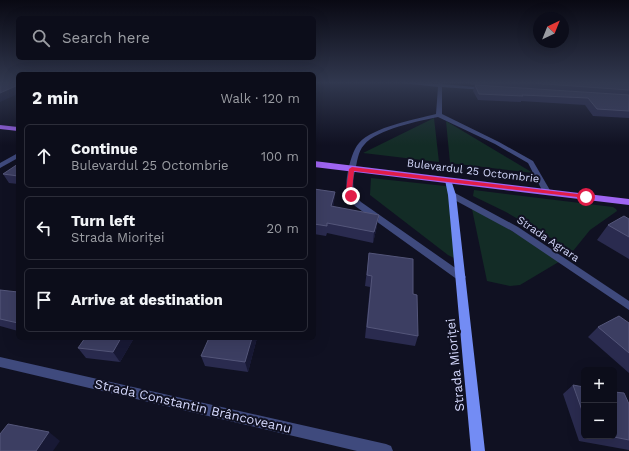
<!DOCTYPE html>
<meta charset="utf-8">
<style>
body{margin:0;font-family:"Work Sans",sans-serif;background:#151623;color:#f1f3f6}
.controls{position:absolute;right:12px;bottom:12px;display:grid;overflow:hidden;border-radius:6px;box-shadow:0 4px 16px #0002}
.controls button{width:36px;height:36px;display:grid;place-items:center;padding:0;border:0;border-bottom:1px solid #2c2d39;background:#0c0d1a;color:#f1f3f6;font:20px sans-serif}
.compass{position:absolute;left:533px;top:12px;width:36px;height:36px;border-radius:50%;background:#0c0d1a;box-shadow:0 4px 16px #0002;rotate:43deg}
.stop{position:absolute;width:12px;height:12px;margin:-9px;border:3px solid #e11d48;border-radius:50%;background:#fff}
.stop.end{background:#e11d48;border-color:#fff;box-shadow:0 1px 4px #0008}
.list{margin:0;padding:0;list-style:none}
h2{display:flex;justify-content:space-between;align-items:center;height:52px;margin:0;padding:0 16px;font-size:17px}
h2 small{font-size:13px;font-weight:400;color:#9a9ca2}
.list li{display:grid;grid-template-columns:26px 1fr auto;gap:12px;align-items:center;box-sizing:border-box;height:64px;margin:0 8px 8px;padding:0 8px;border:1px solid #2c2d39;border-radius:6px}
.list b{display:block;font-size:15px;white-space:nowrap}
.list p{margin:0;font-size:13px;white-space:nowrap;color:#9a9ca2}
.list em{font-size:13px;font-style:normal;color:#9a9ca2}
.icon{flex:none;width:22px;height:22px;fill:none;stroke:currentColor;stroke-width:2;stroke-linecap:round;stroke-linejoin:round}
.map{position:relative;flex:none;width:629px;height:451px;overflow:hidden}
.search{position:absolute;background:#0c0d1a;box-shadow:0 4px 16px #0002;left:16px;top:16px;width:300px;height:44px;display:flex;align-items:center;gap:10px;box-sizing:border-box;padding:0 14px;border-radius:6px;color:#9a9ca2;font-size:15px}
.panel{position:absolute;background:#0c0d1a;box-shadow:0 4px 16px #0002;left:16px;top:72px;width:300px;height:268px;border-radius:6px}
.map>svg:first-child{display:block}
</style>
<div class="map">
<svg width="629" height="451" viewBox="0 0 629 451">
<rect width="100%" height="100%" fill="#101122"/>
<!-- green -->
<path fill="#132c26" d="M 434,118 L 439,162 L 363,153 Z
M 446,121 L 533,173 L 450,163 Z
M 371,178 L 445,186 L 449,188 L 457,257 L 454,258 L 448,255 L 370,195 Z
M 474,190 L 613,207 L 616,209 L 617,211 L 590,230 L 573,251 L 506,212 L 473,196 Z
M 472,209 L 474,209 L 562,260 L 520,285 L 510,286 L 487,281 Z"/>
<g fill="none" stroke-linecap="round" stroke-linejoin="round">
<!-- street -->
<path fill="#3f4a7d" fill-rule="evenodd" d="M 394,82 L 438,84 L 438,82 L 442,82 L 442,84 L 487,88 L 487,90 L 485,90 L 442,87 L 442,114 L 499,142 L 533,161 L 551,192 L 550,194 L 544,194 L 528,163 L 495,144 L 438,117 C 419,121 377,129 364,145 C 358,151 357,163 355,171 C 352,183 352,192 361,202 L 464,274 L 466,277 L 464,280 L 461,281 L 458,280 L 355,206 C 346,194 345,186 348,171 C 350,162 353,150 359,143 C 373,127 416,119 436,114 L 438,87 Z
M 18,153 L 18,158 L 0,168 L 0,163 Z
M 449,193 L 455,193 L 518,227 L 629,301 L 629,310 L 512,231 L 449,197 L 448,195 Z
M 0,357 L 386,444 L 391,446 L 393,451 L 357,451 L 0,367 Z"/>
<!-- secondary -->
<path fill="#738cf4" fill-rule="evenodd" d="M 448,178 L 451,180 L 456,195 L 485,451 L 471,451 L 448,195 L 445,180 Z"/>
<!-- primary -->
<path fill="#9f65f2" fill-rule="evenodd" d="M 0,125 L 18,127 L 18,131 L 0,129 Z
M 314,161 L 629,199 L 629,205 L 314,167 Z"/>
</g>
<!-- wall -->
<path fill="#2a2b4f" d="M 470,82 L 629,82 L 629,118 L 593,116 L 585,105 L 521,101 L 521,102 L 478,100 L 473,91 L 475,85 L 471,85 Z
M 3,174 L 18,176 L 18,184 L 9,183 Z
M 314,189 L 335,192 L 334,202 L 333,207 L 377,226 L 373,243 L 327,233 L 326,236 L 314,234 Z
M 629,219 L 629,259 L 597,240 L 608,225 Z
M 369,253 L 413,294 L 418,336 L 415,346 L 365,338 L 370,287 L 365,286 Z
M 0,290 L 18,292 L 18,331 L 0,326 Z
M 629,323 L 629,373 L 588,337 L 598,327 Z
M 134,338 L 120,362 L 86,358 L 78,348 Z
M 257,338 L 248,372 L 205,366 L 201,356 Z
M 573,385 L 584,387 L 584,436 L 614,436 L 629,404 L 629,450 L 579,441 L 563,394 Z"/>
<!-- shaded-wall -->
<path fill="#181935" d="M 18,85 L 18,94 L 0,102 L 0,93 Z
M 335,192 L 334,202 L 331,217 L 331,206 Z
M 379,215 L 377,226 L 373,243 L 374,232 Z
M 121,338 L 134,338 L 120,362 L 113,352 Z
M 252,338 L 257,338 L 248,372 L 245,362 Z
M 49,432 L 60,441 L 53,451 L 36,451 Z"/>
<!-- building -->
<path fill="#3c3e62" stroke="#54567a" d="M 0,82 L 18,82 L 18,85 L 0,93 Z
M 518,82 L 629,82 L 629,90 Z
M 475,85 L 629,95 L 629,111 L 597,109 L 588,98 L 522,95 L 523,96 L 479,94 Z
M 18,164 L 18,176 L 3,174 Z
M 314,189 L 335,192 L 331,206 L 379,215 L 374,232 L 327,223 L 327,226 L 314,224 Z
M 624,216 L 629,219 L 629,237 L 608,225 Z
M 369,253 L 413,259 L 413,294 L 417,295 L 418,336 L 367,327 L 372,276 L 367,275 Z
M 0,290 L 18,292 L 18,323 L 0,319 Z
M 619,316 L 629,323 L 629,353 L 598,327 Z
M 85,338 L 121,338 L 113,352 L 78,348 Z
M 209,338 L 252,338 L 245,362 L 201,356 Z
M 573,385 L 584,387 L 584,416 Z
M 614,392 L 624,393 L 629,404 L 629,440 L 609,436 L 614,436 Z
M 8,424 L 49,432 L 36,451 L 0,451 L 0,434 Z"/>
<!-- sky -->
<linearGradient id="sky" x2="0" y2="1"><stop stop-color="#090913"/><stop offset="0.57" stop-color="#31384f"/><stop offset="1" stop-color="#31384f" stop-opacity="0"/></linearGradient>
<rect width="629" height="145" fill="url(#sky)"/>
<!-- route -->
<path fill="#e11d48" d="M 352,167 L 586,195 L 589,197 L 586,198 L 354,171 L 352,190 L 354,196 L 351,198 L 348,196 L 346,190 L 349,169 Z"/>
<g text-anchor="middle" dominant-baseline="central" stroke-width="4" stroke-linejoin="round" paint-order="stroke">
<!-- street labels -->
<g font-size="11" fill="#d4d8fc" stroke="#101122">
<text transform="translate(473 171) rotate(7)">Bulevardul 25 Octombrie</text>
<text transform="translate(548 239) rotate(34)">Strada Agrara</text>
</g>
<!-- near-street labels -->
<g font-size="13" fill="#d4d8fc" stroke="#101122">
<text transform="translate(455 365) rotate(-96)">Strada Mioriței</text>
<text transform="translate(193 406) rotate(13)">Strada Constantin Brâncoveanu</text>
</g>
</g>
</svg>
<div class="controls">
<button>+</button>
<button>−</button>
</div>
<svg class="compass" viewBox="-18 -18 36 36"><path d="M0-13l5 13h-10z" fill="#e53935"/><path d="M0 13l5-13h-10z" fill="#9a9ca2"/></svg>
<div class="stop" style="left:586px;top:197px"></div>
<div class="stop end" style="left:351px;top:196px"></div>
<div class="search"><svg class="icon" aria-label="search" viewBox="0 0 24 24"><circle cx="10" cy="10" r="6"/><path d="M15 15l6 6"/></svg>Search here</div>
<section class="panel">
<h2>2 min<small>Walk · 120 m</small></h2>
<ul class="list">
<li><svg class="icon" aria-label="ahead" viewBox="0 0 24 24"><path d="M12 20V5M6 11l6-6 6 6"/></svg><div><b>Continue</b><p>Bulevardul 25 Octombrie</p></div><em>100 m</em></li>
<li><svg class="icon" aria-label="left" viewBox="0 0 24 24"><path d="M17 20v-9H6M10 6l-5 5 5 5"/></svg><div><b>Turn left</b><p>Strada Mioriței</p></div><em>20 m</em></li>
<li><svg class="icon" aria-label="arrive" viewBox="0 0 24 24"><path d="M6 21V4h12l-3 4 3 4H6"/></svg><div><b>Arrive at destination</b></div></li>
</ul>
</section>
</div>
